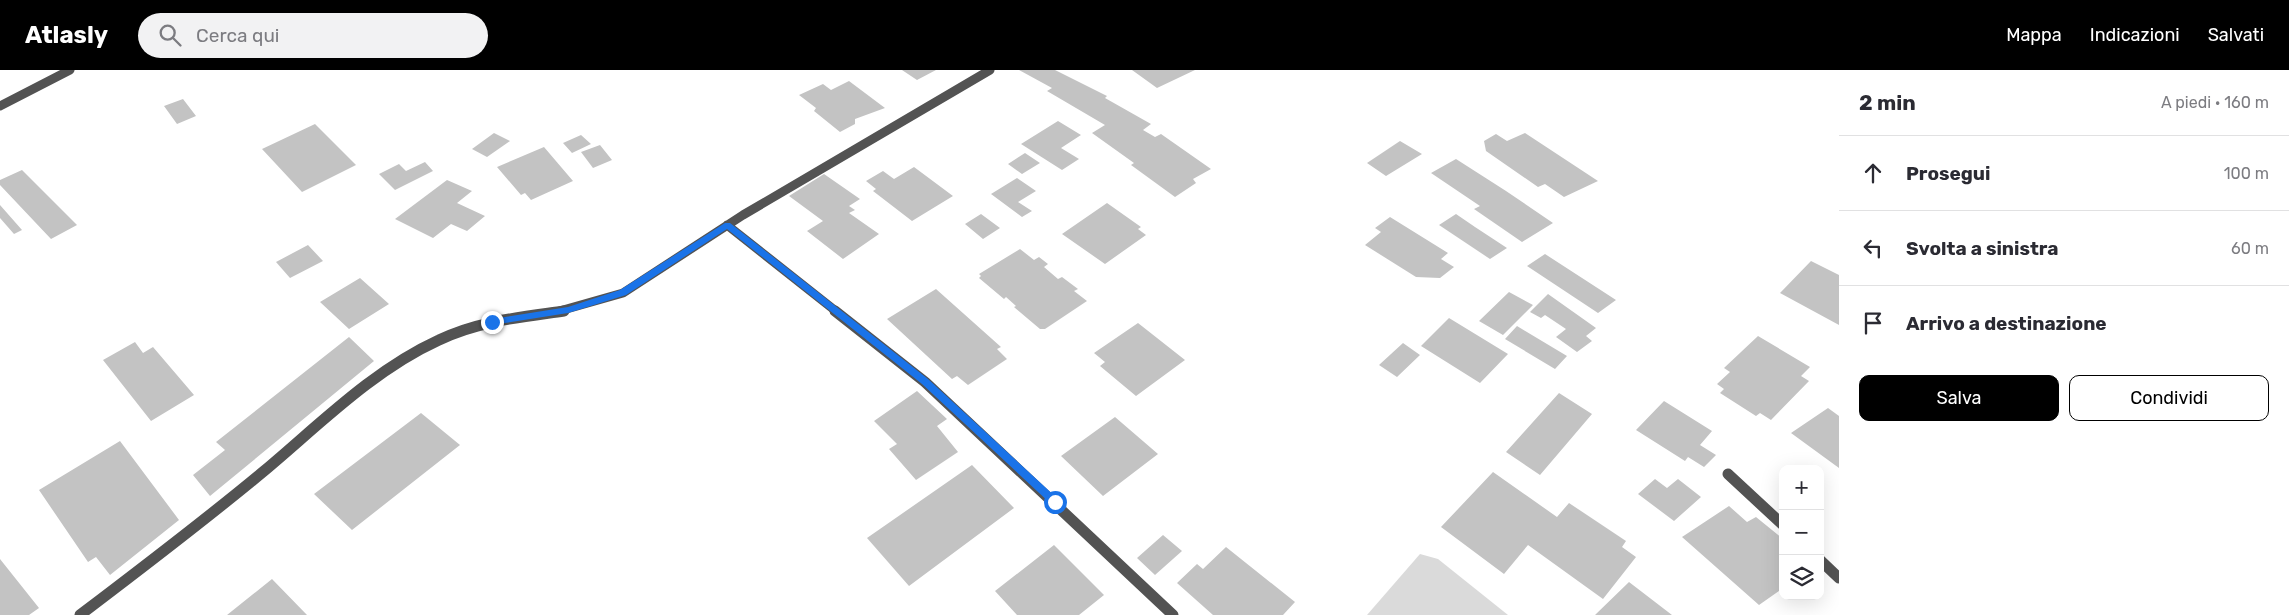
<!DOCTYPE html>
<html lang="it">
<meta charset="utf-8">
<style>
body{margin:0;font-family:Rubik,sans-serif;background:#f2f2f3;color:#2b2b33}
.controls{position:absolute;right:15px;bottom:15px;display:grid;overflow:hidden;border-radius:10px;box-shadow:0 5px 20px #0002}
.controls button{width:45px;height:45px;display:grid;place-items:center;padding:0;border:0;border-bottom:1px solid #e1e1e2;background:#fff;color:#2b2b33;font:25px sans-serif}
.stop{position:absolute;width:15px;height:15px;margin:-11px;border:4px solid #1a73e8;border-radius:50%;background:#fff}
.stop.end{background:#1a73e8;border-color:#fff;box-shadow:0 1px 5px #0008}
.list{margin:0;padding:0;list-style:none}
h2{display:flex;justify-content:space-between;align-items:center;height:65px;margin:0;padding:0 20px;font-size:21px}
h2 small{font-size:16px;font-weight:400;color:#7c7c81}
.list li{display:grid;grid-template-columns:32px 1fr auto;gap:15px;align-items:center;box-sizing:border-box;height:75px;padding:0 20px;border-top:1px solid #e1e1e2}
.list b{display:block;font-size:19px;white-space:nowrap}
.list em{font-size:16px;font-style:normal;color:#7c7c81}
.actions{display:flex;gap:10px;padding:15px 20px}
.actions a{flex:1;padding:11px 0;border:1px solid #000;border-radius:10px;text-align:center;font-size:18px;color:#000}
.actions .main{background:#000;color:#fff}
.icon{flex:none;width:28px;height:28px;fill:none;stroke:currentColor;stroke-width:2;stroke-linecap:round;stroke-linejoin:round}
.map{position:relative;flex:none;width:1839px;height:545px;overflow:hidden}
header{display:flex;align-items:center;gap:30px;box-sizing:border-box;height:70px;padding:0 25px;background:#000;color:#fff}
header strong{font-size:24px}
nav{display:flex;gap:28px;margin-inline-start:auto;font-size:18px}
.search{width:350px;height:45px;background:#f2f2f3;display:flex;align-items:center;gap:12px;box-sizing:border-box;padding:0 18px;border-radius:28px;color:#7c7c81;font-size:19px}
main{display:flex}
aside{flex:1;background:#fff}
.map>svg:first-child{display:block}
</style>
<header>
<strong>Atlasly</strong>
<div class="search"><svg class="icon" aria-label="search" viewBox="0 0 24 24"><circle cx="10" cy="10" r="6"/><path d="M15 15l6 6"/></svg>Cerca qui</div>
<nav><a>Mappa</a><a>Indicazioni</a><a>Salvati</a></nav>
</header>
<main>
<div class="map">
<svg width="1839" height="545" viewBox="0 0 1839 545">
<rect width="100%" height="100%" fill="#fff"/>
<!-- green -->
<path fill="#dadada" d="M 1420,484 L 1438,489 L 1508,545 L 1367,545 Z"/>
<!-- building -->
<path fill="#c3c3c3" d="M 902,0 L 936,0 L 917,10 Z
M 1019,0 L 1055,0 L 1107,26 L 1105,28 L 1151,54 L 1143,60 L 1155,67 L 1161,64 L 1211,99 L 1193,109 L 1196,113 L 1175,127 L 1131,95 L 1134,93 L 1092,63 L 1105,55 L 1047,21 L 1052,18 Z
M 1132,0 L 1195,0 L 1157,18 Z
M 849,11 L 885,38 L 855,49 L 855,54 L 840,62 L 814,41 L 816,38 L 799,25 L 823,14 L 831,20 Z
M 183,29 L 196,46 L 177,54 L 164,36 Z
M 1058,51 L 1081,65 L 1061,78 L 1079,89 L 1062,100 L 1021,74 Z
M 315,54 L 356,95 L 302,122 L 262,79 Z
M 494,63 L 510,71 L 487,87 L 472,79 Z
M 1525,63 L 1598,111 L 1564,127 L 1545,114 L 1538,117 L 1486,81 L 1484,71 L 1496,64 L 1507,71 Z
M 581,65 L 591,74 L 572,83 L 563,73 Z
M 1400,71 L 1422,84 L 1386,106 L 1367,93 Z
M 600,75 L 612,90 L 593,98 L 581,82 Z
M 544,77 L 573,111 L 531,130 L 525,123 L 521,125 L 497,97 Z
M 1025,83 L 1040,93 L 1022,104 L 1008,94 Z
M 1456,89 L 1506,121 L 1553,153 L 1522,172 L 1474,139 L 1480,136 L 1431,103 Z
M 425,92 L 433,101 L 395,120 L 379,104 L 399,94 L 406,101 Z
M 914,97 L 953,126 L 912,151 L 873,121 L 876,119 L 866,111 L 883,101 L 894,109 Z
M 22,100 L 77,155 L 51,169 L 0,115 L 0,110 Z
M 824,104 L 860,129 L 849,136 L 855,140 L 849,143 L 879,164 L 843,189 L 807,161 L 823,151 L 789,126 Z
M 1017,108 L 1036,121 L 1018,132 L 1032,141 L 1022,147 L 991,124 Z
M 447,110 L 472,121 L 457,133 L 485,146 L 467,161 L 451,154 L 433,168 L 395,149 Z
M 1107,133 L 1141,157 L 1138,159 L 1146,165 L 1105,194 L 1062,164 Z
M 0,135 L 22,160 L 14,164 L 0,148 Z
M 981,144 L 1000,158 L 983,169 L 965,154 Z
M 1456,144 L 1475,157 L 1507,178 L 1490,189 L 1439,155 Z
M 1390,147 L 1448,183 L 1441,189 L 1454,197 L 1440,208 L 1416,207 L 1365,175 L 1381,162 L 1375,158 Z
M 308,175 L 323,191 L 290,208 L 276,192 Z
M 1020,179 L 1034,190 L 1039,187 L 1048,194 L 1044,197 L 1058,209 L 1062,207 L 1078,219 L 1074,221 L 1087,231 L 1045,259 L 1040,259 L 1014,237 L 1016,236 L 1006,227 L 1004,229 L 979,208 L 981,206 L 979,204 Z
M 1545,184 L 1616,230 L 1598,243 L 1527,196 Z
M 1811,191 L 1839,205 L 1839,255 L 1780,223 Z
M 360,208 L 389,234 L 349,259 L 320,232 Z
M 936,219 L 1001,277 L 997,279 L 1007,289 L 968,315 L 957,306 L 952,309 L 887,249 Z
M 1509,222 L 1533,235 L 1503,265 L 1479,251 Z
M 1548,224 L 1596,258 L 1586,266 L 1592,271 L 1577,282 L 1556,267 L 1566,259 L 1545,245 L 1541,248 L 1530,242 Z
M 1449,248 L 1508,284 L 1480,313 L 1421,276 Z
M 1138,253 L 1185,290 L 1136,326 L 1100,296 L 1105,292 L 1094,283 Z
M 1517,256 L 1567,286 L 1555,299 L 1505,269 Z
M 1758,266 L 1810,297 L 1801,306 L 1809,311 L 1771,350 L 1760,343 L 1756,346 L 1720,323 L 1724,319 L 1717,314 L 1730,302 L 1724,298 Z
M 349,267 L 374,291 L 210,426 L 193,405 L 225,380 L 216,372 Z
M 135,272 L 143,283 L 153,277 L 194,325 L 151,351 L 103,290 Z
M 1403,273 L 1420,285 L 1397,307 L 1379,295 Z
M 917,321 L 947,349 L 937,356 L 958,382 L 916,410 L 889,379 L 897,374 L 874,351 Z
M 1559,323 L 1592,344 L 1540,405 L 1506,382 Z
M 1664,331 L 1712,361 L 1700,375 L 1716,385 L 1704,397 L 1688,387 L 1685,391 L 1636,360 Z
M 1828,338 L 1839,346 L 1839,398 L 1791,363 Z
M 421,343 L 460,375 L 352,460 L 314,424 Z
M 1115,347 L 1158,384 L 1103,426 L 1061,386 Z
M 120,371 L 179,450 L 110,505 L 96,487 L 88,492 L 39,420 Z
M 972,395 L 1014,438 L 909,516 L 867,468 Z
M 1493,402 L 1557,447 L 1569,433 L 1626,471 L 1622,477 L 1636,487 L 1603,529 L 1528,475 L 1504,504 L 1441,457 Z
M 1655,409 L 1667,418 L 1678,409 L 1701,427 L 1674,451 L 1638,424 Z
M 1729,436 L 1747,452 L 1756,447 L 1783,469 L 1783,518 L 1759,535 L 1682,467 Z
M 1163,465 L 1182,481 L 1155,505 L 1137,488 Z
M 1054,475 L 1104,525 L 1079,545 L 1017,545 L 995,521 Z
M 1226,477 L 1295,532 L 1283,545 L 1213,545 L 1177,513 L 1197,494 L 1203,499 Z
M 0,489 L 39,538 L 29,545 L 0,545 Z
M 272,509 L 307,545 L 227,545 Z
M 1629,512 L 1672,545 L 1595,545 Z"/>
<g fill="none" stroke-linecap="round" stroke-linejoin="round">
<!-- lane -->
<path stroke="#535353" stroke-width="11" d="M 1728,404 L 1783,455
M 1820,490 L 1839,508"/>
<!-- street-far1 -->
<path stroke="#535353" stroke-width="9" d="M 0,36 L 70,0
M 727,155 L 837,242
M 556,242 L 623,223 L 743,145 L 990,0"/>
<!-- street -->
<path stroke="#535353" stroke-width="11" d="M 835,241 L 925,312 L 1173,545
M 80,545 C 142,498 204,451 264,401 C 319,355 373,300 439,270 C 478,251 522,247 564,241"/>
</g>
<!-- route -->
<path fill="#1a73e8" d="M 725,153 L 730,153 L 928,309 L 1058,429 L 1058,435 L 1052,435 L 922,314 L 727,159 L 626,225 L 568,243 L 492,255 L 488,252 L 492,249 L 568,237 L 620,220 Z"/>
</svg>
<div class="controls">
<button>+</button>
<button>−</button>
<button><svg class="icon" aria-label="layers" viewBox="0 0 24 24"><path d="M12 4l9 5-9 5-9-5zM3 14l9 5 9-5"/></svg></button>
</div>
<div class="stop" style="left:1055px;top:432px"></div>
<div class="stop end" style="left:492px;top:252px"></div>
</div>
<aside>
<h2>2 min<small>A piedi · 160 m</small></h2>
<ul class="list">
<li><svg class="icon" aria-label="ahead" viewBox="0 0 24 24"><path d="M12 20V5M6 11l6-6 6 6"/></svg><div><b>Prosegui</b></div><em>100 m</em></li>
<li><svg class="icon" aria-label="left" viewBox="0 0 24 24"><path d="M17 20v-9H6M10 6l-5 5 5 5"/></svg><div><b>Svolta a sinistra</b></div><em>60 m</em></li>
<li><svg class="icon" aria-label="arrive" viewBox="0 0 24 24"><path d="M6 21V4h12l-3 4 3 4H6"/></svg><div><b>Arrivo a destinazione</b></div></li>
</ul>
<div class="actions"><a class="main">Salva</a><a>Condividi</a></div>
</aside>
</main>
